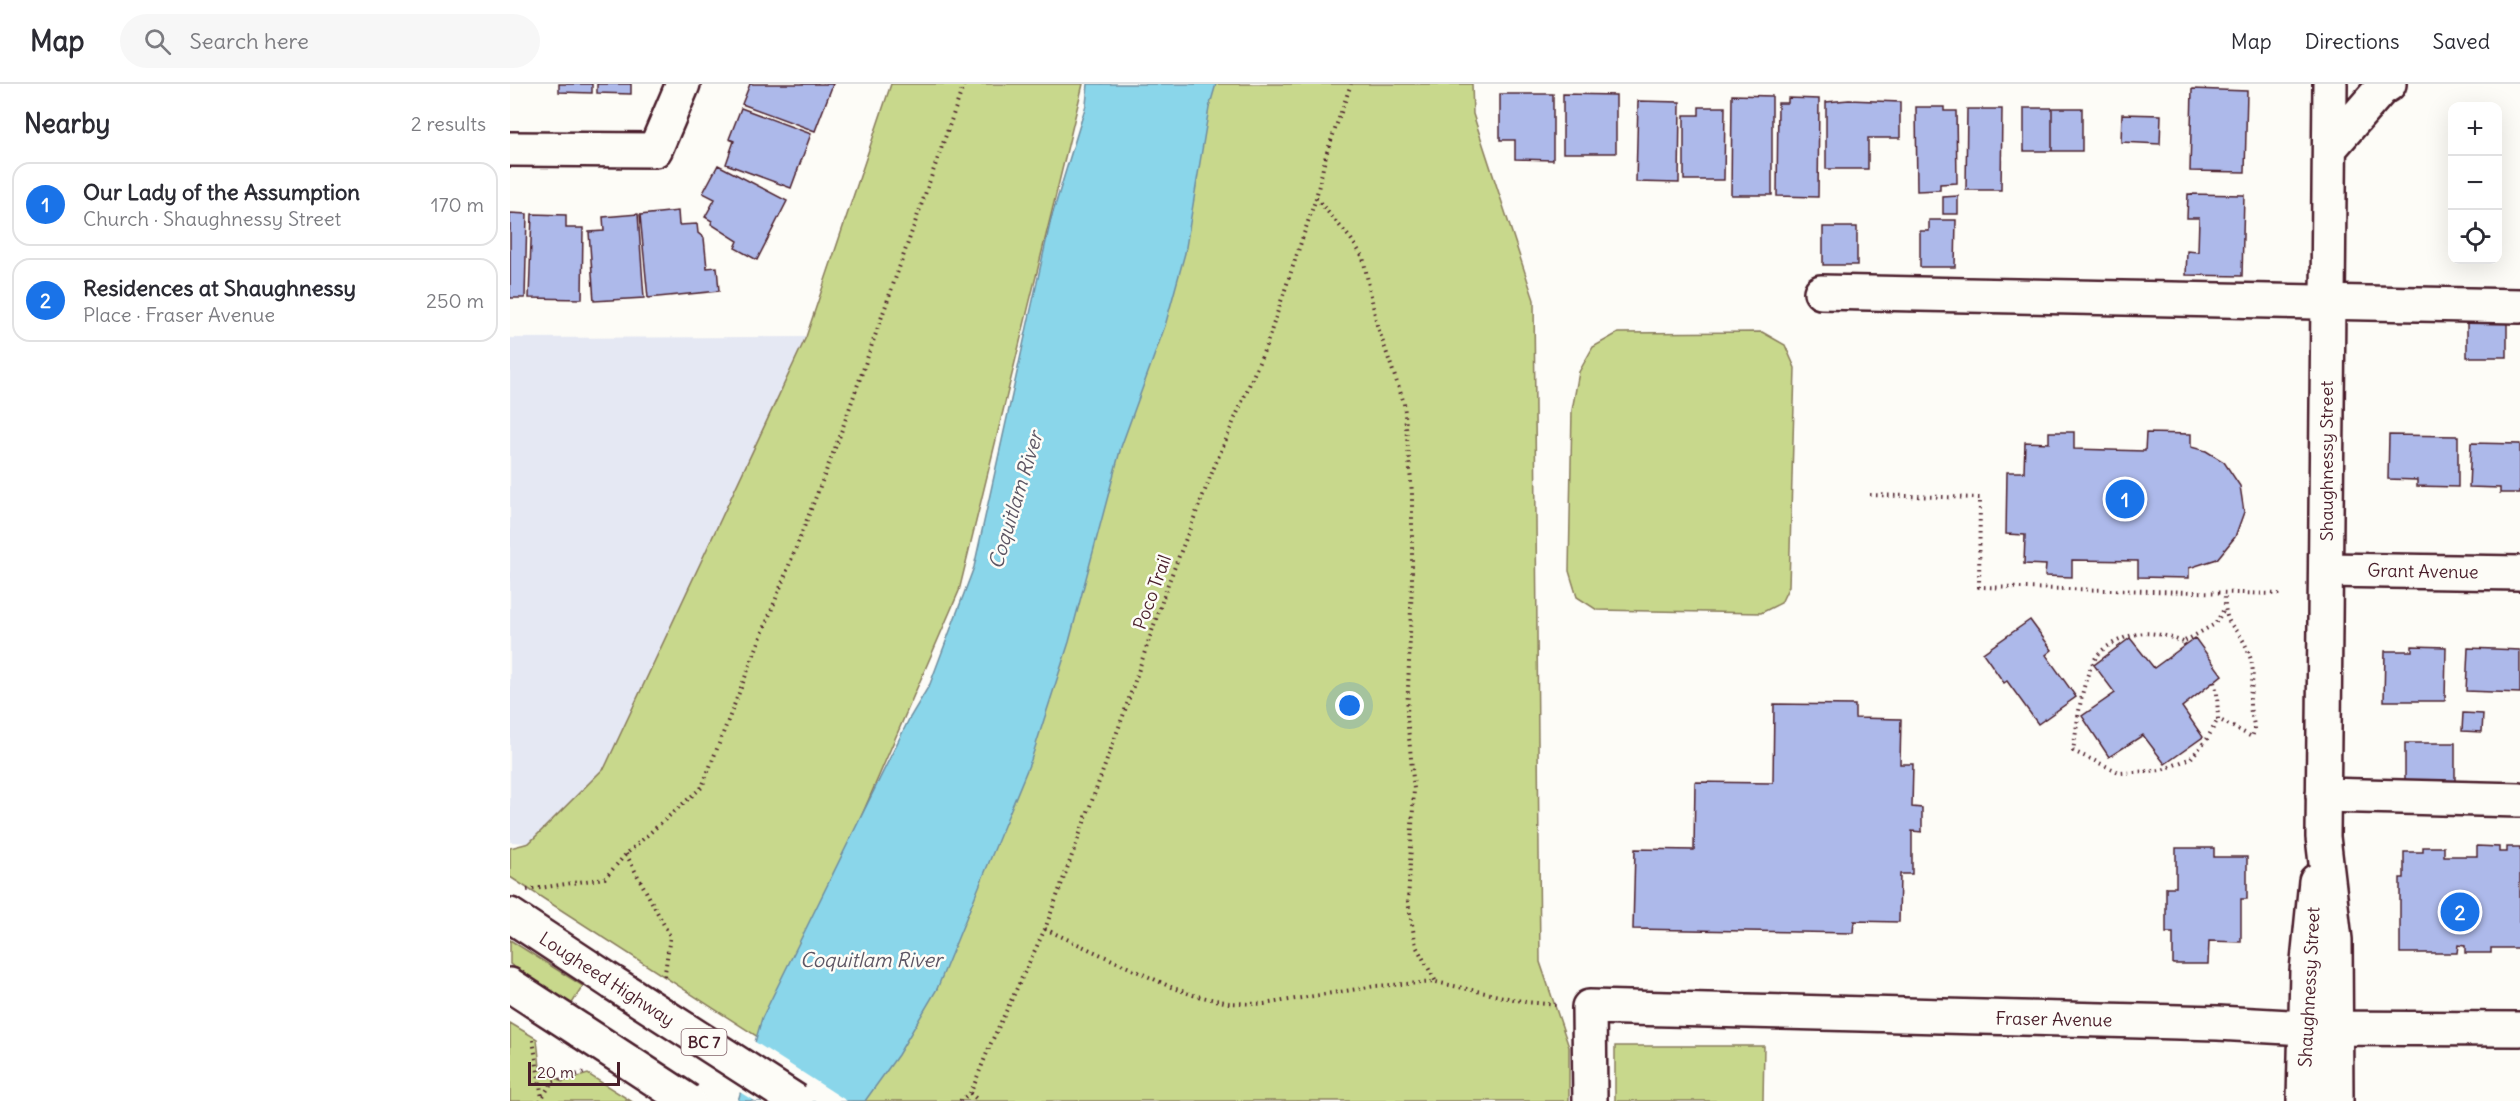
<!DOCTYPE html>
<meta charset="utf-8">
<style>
body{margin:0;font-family:Delius,sans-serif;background:#f7f7f7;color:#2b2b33}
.controls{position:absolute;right:18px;top:18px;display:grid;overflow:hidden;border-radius:12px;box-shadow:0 6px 24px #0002}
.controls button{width:54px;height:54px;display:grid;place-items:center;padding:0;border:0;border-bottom:2px solid #e1e1e2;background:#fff;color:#2b2b33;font:30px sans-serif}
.scale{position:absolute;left:18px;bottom:15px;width:92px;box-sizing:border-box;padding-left:6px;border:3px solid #4a1f2b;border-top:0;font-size:16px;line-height:21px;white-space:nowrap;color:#4a1f2b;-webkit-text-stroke:4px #fdfcf7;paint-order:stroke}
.you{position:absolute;left:840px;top:622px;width:21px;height:21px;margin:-15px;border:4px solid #fff;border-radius:50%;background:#1a73e8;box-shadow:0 0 0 9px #1a73e833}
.badge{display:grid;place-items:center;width:39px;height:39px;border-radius:50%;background:#1a73e8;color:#fff;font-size:20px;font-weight:700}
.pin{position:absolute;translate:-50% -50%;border:3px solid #fff;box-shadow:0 2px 6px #0006}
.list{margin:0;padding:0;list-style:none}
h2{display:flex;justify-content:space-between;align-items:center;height:78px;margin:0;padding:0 24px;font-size:26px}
h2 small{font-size:20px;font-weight:400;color:#7c7c81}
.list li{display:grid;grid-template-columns:39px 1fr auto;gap:18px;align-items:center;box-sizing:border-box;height:84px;margin:0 12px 12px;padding:0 12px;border:2px solid #e1e1e2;border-radius:18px}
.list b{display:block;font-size:22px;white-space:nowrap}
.list p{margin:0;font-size:20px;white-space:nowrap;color:#7c7c81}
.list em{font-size:20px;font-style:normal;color:#7c7c81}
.icon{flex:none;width:33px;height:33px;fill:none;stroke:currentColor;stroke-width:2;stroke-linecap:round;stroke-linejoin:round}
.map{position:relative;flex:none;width:2010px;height:1017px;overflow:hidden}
header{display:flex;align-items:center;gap:36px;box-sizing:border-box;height:84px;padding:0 30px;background:#fff;border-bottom:2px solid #e1e1e2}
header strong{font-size:28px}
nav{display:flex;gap:33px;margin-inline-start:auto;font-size:21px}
.search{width:420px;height:54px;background:#f7f7f7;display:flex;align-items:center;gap:15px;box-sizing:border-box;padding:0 21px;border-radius:33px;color:#7c7c81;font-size:22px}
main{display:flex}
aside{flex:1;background:#fff}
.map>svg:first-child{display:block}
</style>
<header>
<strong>Map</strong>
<div class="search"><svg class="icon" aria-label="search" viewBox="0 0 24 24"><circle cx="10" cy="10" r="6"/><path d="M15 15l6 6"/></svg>Search here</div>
<nav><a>Map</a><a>Directions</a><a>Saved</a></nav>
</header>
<main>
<aside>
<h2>Nearby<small>2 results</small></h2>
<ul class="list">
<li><span class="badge">1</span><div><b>Our Lady of the Assumption</b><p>Church · Shaughnessy Street</p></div><em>170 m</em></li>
<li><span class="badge">2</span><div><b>Residences at Shaughnessy</b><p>Place · Fraser Avenue</p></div><em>250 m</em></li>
</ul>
</aside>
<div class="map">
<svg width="2010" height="1017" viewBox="0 0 2010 1017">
<rect width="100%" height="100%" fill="#fdfcf7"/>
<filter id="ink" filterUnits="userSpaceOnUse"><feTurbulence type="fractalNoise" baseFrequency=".0167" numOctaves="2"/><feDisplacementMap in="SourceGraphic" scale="12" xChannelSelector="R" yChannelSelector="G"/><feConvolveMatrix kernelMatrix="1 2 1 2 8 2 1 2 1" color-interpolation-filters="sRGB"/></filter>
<g filter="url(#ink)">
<!-- built -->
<path fill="#e5e8f3" d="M 296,253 L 95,683 L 19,759 L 0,758 L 0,254 Z"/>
<!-- green -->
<path fill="#c8d88c" stroke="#897c5c" stroke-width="1.5" d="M 381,0 L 573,0 L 449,507 L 254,957 L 0,793 L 0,764 L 19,759 L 95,683 L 296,253 Z
M 684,0 L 962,0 L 963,30 L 1024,216 L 1030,878 L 1059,963 L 1059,1017 L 342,1017 Z
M 1252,248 L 1275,261 L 1285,284 L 1279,502 L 1271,519 L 1251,529 L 1087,526 L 1067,513 L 1059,487 L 1062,326 L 1069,288 L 1083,263 L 1108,249 Z
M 0,856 L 73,902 L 61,921 L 0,880 Z
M 0,939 L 27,955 L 30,983 L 52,998 L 78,990 L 121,1017 L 0,1017 Z
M 1105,962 L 1254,962 L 1253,1017 L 1105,1017 Z"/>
<!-- water -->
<path fill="#8ad6ea" stroke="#708d9e" stroke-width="1.5" d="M 578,0 L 706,0 L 699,24 L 675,169 L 655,242 L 611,363 L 559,558 L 521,676 L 427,905 L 388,971 L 355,1017 L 228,1017 L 252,934 L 399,635 L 420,600 L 464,483 L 541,135 L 576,21 Z"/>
<!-- pier -->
<path fill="#fdfcf7" d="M 242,956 L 337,1017 L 244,1017 L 228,1007 Z"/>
<!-- building -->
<path fill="#adb9ea" stroke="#4a1f2b" stroke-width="1.5" d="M 49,0 L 82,0 L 82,9 L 49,8 Z
M 87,0 L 121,0 L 121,10 L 87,9 Z
M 240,0 L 323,0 L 305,47 L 232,20 Z
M 1682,5 L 1737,7 L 1735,88 L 1680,87 Z
M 990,10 L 1043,10 L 1043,76 L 1005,75 L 1005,56 L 990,56 Z
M 1053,10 L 1106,11 L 1106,69 L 1053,69 Z
M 1222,11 L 1262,12 L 1262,111 L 1221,111 Z
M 1278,14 L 1309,15 L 1308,113 L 1267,112 L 1268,19 L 1278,19 Z
M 1339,16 L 1390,18 L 1390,54 L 1358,54 L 1358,85 L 1316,85 L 1316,18 Z
M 1128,17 L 1170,18 L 1169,99 L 1126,98 Z
M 1189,23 L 1215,23 L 1214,96 L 1174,96 L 1174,31 L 1189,31 Z
M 1406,23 L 1434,23 L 1434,27 L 1446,27 L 1447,99 L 1430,100 L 1430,106 L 1407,107 Z
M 231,24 L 301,50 L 281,104 L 216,80 L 224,57 L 219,55 Z
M 1514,24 L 1542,24 L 1542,67 L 1514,67 Z
M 1542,24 L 1572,24 L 1572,67 L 1542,67 Z
M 1457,25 L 1492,25 L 1491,106 L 1456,106 Z
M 1612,30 L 1651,31 L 1650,60 L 1611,58 Z
M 208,81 L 277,117 L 247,176 L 225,164 L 228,157 L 201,140 L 202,137 L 195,133 L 205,115 L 193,109 Z
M 1678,110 L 1734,111 L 1732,192 L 1676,191 L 1677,167 L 1688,168 L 1689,134 L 1677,134 Z
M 1448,112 L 1448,130 L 1433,130 L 1433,113 Z
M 168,127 L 169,141 L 187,140 L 188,149 L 194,154 L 197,184 L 207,183 L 209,207 L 138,214 L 130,131 Z
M 0,129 L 17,130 L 15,214 L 0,214 Z
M 22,130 L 56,131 L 56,144 L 73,144 L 72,215 L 19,214 Z
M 128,130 L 134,214 L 84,217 L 79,148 L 94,147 L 93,133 Z
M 1419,136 L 1446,136 L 1445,183 L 1410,183 L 1410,147 L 1419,147 Z
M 1313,143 L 1347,143 L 1347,181 L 1313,181 Z
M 1957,236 L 1997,236 L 1997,273 L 1957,273 Z
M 1539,348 L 1564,348 L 1564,365 L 1635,367 L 1636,349 L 1681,350 L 1681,363 L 1696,367 L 1714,378 L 1730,402 L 1734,428 L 1725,453 L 1707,475 L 1679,484 L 1679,494 L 1628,493 L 1628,477 L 1562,476 L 1562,493 L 1535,492 L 1536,481 L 1514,480 L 1515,451 L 1496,450 L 1497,388 L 1514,388 L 1515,358 L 1539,359 Z
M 1879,351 L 1948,352 L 1948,403 L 1907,402 L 1907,396 L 1878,395 Z
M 1961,359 L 2010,360 L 2010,409 L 1990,409 L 1990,404 L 1959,403 Z
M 1520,536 L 1542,566 L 1536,571 L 1566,613 L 1528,640 L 1497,597 L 1494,599 L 1473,569 Z
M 1620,554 L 1644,584 L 1685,554 L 1712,591 L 1672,623 L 1693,653 L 1655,680 L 1633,651 L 1599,673 L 1572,632 L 1605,609 L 1584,581 Z
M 1902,562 L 1936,563 L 1935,617 L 1874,617 L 1875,567 L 1902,567 Z
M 1958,564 L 2010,566 L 2010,609 L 1956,607 Z
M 1264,620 L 1345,621 L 1345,634 L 1391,635 L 1390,680 L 1403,680 L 1402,723 L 1412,724 L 1412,748 L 1402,747 L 1402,790 L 1390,790 L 1389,838 L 1344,837 L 1343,849 L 1123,845 L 1125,765 L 1184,766 L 1185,698 L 1263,699 Z
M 1953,629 L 1973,630 L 1972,648 L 1952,647 Z
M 1895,659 L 1945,659 L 1945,698 L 1895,699 Z
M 1967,762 L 1989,763 L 1989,768 L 1997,768 L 1997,763 L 2010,763 L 2010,864 L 1981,864 L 1981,869 L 1955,869 L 1955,862 L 1948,861 L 1947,869 L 1890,869 L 1890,794 L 1894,794 L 1894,768 L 1913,768 L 1913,763 L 1934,763 L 1934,772 L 1967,772 Z
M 1666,764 L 1704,764 L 1704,773 L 1737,773 L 1737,815 L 1731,815 L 1731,858 L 1699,857 L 1698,880 L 1663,880 L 1663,849 L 1656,849 L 1656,803 L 1666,803 Z"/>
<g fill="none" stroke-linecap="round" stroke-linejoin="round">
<defs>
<path id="minor" d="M 0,65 L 145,66 L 173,0
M 1311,208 L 2010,222
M 1816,486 L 2010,489
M 1813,711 L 2010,716
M 1080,1017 L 1079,923 L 1708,939 L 1796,944 L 2010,945"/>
<path id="major" d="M 1820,0 L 1813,753 L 1825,856 L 1826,1017
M 1820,64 L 1871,5 L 1879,0
M 0,831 L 103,899
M 0,901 L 71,947
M 1794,1017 L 1797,887 L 1806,797"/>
</defs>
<!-- minor casing -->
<use href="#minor" stroke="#4a1f2b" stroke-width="38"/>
<!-- major casing -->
<use href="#major" stroke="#4a1f2b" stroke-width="38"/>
<!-- path -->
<path stroke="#4a1f2b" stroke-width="4" stroke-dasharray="1.5 4.5" stroke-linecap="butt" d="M 806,114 L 841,155 L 853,173 L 867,241 L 894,319 L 902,409 L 902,496 L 897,633 L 904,705 L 898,818 L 906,862 L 926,898
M 1360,411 L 1470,414 L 1469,503 L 1772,510
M 1673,558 C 1653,550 1635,545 1614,554 C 1603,559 1591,564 1585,575 C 1570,601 1568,638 1563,667 L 1611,689 L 1652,686 L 1681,674 L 1697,655 L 1708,635
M 1675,561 L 1673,558 L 1705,540 L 1713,527
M 1704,598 L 1707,609 L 1708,635 L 1742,653 C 1747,641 1741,634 1740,622 C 1739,600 1748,593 1738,567 C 1728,540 1713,546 1715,509
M 116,770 L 160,852 L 154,896
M 17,806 L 95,794 L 116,770 L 192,703 L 329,354 L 454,0
M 535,845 L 661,903 L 683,911 L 719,919 L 754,920 L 866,902 L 926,898 L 1016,918 L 1048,921
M 23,956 L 32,1014
M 460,1009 L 469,1017
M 30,1017 L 42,998 L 75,988
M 450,1017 L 460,1009 L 464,1001 L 481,959 L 535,845 L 613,632 L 658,500 L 705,381 L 756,262 L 806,114 L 816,71 L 841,0"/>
<!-- minor -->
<use href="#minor" stroke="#fdfcf7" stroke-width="33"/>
<!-- major -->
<use href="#major" stroke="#fdfcf7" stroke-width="33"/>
<defs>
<path id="major-bridge" d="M 103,899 L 286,1017
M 71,947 L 178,1017"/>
</defs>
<!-- major-bridge casing -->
<use href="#major-bridge" stroke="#4a1f2b" stroke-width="38" stroke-linecap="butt"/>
<!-- major-bridge -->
<use href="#major-bridge" stroke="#fdfcf7" stroke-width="33"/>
</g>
</g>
<g text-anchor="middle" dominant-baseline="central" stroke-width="5" stroke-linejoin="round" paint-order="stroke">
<!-- shield labels -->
<rect fill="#fdfcf7" stroke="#806168" stroke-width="1.5" x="171.5" y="945" width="45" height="26" rx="4.5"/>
<g font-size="16" font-weight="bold" fill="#4a1f2b">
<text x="194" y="958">BC 7</text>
</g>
<!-- street labels -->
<g font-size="18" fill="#4a1f2b" stroke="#fdfcf7">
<text transform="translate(1816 377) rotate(-90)">Shaughnessy Street</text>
<text transform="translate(1913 487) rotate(1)">Grant Avenue</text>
<text transform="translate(642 508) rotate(-70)">Poco Trail</text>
<text transform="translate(97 895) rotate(33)">Lougheed Highway</text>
<text transform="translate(1799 903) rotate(-87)">Shaughnessy Street</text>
<text transform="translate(1544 935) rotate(1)">Fraser Avenue</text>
</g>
<!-- water labels -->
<g font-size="20" font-style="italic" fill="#5d5664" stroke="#fdfcf7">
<text transform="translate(505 416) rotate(-73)">Coquitlam River</text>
<text x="361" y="875">Coquitlam River</text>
</g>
</g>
</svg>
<div class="controls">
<button>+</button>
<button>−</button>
<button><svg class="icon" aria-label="locate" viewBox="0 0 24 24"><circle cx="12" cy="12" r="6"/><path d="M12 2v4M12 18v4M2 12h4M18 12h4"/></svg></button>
</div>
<div class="scale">20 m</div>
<div class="you"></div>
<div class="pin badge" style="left:1615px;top:415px">1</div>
<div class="pin badge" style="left:1950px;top:828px">2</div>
</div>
</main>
